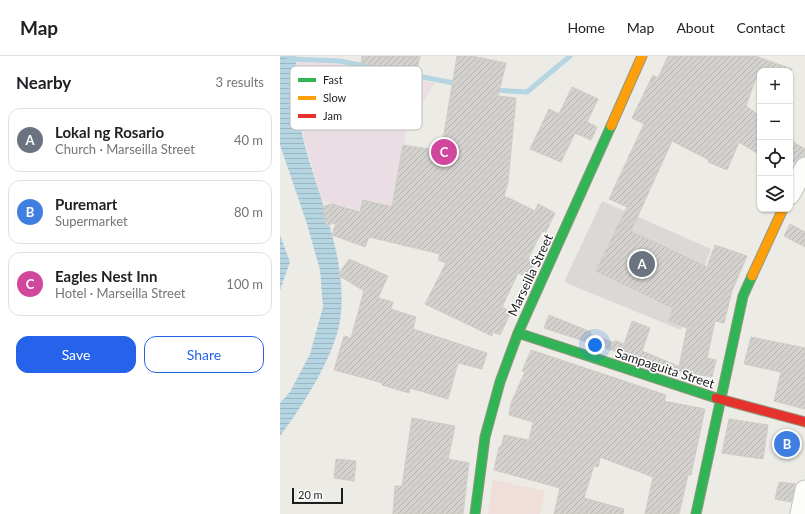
<!DOCTYPE html>
<meta charset="utf-8">
<style>
body{margin:0;font-family:Lato,sans-serif;background:#f6f6f6;color:#202124}
.controls{position:absolute;right:12px;top:12px;display:grid;overflow:hidden;border-radius:8px;box-shadow:0 1px 3px #0004}
.controls button{width:36px;height:36px;display:grid;place-items:center;padding:0;border:0;border-bottom:1px solid #e0e0e0;background:#fff;color:#202124;font:20px sans-serif}
.scale{position:absolute;left:12px;bottom:10px;width:51px;box-sizing:border-box;padding-left:4px;border:2px solid #1d1d1d;border-top:0;font-size:11px;line-height:14px;white-space:nowrap;color:#1d1d1d;-webkit-text-stroke:3px #fff;paint-order:stroke}
.you{position:absolute;left:315px;top:289px;width:14px;height:14px;margin:-10px;border:3px solid #fff;border-radius:50%;background:#1a73e8;box-shadow:0 0 0 6px #1a73e833}
.badge{display:grid;place-items:center;width:26px;height:26px;border-radius:50%;background:#2563eb;color:#fff;font-size:13px;font-weight:700}
.pin{position:absolute;translate:-50% -50%;border:2px solid #fff;box-shadow:0 1px 4px #0006}
.list{margin:0;padding:0;list-style:none}
h2{display:flex;justify-content:space-between;align-items:center;height:52px;margin:0;padding:0 16px;font-size:17px}
h2 small{font-size:13px;font-weight:400;color:#757577}
.list li{display:grid;grid-template-columns:26px 1fr auto;gap:12px;align-items:center;box-sizing:border-box;height:64px;margin:0 8px 8px;padding:0 8px;border:1px solid #e0e0e0;border-radius:12px}
.list b{display:block;font-size:15px;white-space:nowrap}
.list p{margin:0;font-size:13px;white-space:nowrap;color:#757577}
.list em{font-size:13px;font-style:normal;color:#757577}
.actions{display:flex;gap:8px;padding:12px 16px}
.actions a{flex:1;padding:9px 0;border:1px solid #2563eb;border-radius:12px;text-align:center;font-size:14px;color:#2563eb}
.actions .main{background:#2563eb;color:#fff}
.icon{flex:none;width:22px;height:22px;fill:none;stroke:currentColor;stroke-width:2;stroke-linecap:round;stroke-linejoin:round}
.map{position:relative;flex:none;width:525px;height:458px;overflow:hidden}
header{display:flex;align-items:center;gap:24px;box-sizing:border-box;height:56px;padding:0 20px;background:#fff;border-bottom:1px solid #e0e0e0}
header strong{font-size:19px}
nav{display:flex;gap:22px;margin-inline-start:auto;font-size:14px}
main{display:flex}
aside{flex:1;background:#fff}
.map>svg:first-child{display:block}
</style>
<header>
<strong>Map</strong>
<nav><a>Home</a><a>Map</a><a>About</a><a>Contact</a></nav>
</header>
<main>
<aside>
<h2>Nearby<small>3 results</small></h2>
<ul class="list">
<li><span class="badge" style="background:#6b7280">A</span><div><b>Lokal ng Rosario</b><p>Church · Marseilla Street</p></div><em>40 m</em></li>
<li><span class="badge" style="background:#3f7fe0">B</span><div><b>Puremart</b><p>Supermarket</p></div><em>80 m</em></li>
<li><span class="badge" style="background:#d1479c">C</span><div><b>Eagles Nest Inn</b><p>Hotel · Marseilla Street</p></div><em>100 m</em></li>
</ul>
<div class="actions"><a class="main">Save</a><a>Share</a></div>
</aside>
<div class="map">
<svg width="525" height="458" viewBox="0 0 525 458">
<defs>
<pattern id="water-rules" width="6" height="5" patternUnits="userSpaceOnUse"><rect width="6" height="5" fill="#b5d5e2"/><path d="M0 2.5h6" fill="none" stroke="#9bb6c1"/></pattern>
<pattern id="building-hatch" width="6" height="6" patternUnits="userSpaceOnUse"><rect width="6" height="6" fill="#d4d2ce"/><path d="M-1 1l2-2M0 6l6-6M5 7l2-2" fill="none" stroke="#b6b4b0"/></pattern>
</defs>
<rect width="100%" height="100%" fill="#ecebe5"/>
<!-- commercial -->
<path fill="#efded9" d="M 213,424 L 265,435 L 260,458 L 208,458 Z"/>
<!-- industrial -->
<path fill="#eadee4" d="M 15,6 L 59,8 L 155,27 L 127,70 L 113,163 L 42,145 L 19,65 L 15,31 Z"/>
<!-- religious -->
<path fill="#dad9d7" d="M 322,145 L 431,193 L 401,274 L 284,226 Z"/>
<!-- water -->
<path fill="url(#water-rules)" d="M 0,0 L 16,0 C 15,21 15,42 19,64 C 31,129 70,197 60,265 C 54,301 22,351 0,380 L 0,347 L 10,336 L 30,298 L 43,251 L 40,214 L 27,168 L 0,89 Z
M 0,179 L 10,206 L 0,234 Z"/>
<g fill="none" stroke-linecap="round" stroke-linejoin="round">
<!-- stream -->
<path stroke="#b5d5e2" stroke-width="5" d="M 9,3 L 59,5 L 179,28
M 212,34 L 247,36 L 290,0"/>
</g>
<!-- building -->
<path fill="url(#building-hatch)" stroke="#cfccc6" d="M 82,0 L 140,0 L 136,17 L 81,7 Z
M 177,0 L 192,0 L 226,7 L 218,40 L 236,42 L 228,127 L 224,140 L 226,141 L 226,144 L 227,141 L 255,155 L 258,148 L 275,157 L 266,176 L 262,175 L 248,203 L 255,206 L 248,221 L 238,217 L 222,251 L 231,256 L 220,279 L 213,276 L 212,280 L 145,248 L 166,207 L 158,204 L 160,198 L 89,181 L 85,191 L 52,179 L 56,167 L 46,169 L 43,150 L 52,148 L 80,156 L 83,144 L 112,151 L 123,89 L 161,95 Z
M 388,0 L 475,0 L 512,13 L 511,15 L 480,15 L 480,24 L 476,22 L 466,50 L 480,60 L 480,99 L 459,86 L 447,114 L 428,106 L 429,104 L 392,85 L 351,175 L 427,211 L 435,189 L 467,200 L 452,235 L 444,267 L 435,265 L 427,302 L 436,304 L 432,321 L 398,315 L 407,272 L 389,265 L 393,252 L 316,215 L 347,151 L 329,143 L 364,68 L 352,62 L 373,19 L 378,22 Z
M 292,31 L 318,43 L 307,66 L 317,71 L 311,84 L 295,77 L 281,106 L 250,93 L 269,53 L 279,58 Z
M 510,84 L 525,93 L 525,100 L 519,102 L 515,107 L 510,105 Z
M 510,168 L 525,176 L 525,191 L 504,180 Z
M 69,203 L 108,220 L 98,242 L 113,246 L 111,253 L 136,261 L 133,273 L 207,297 L 202,313 L 178,307 L 168,343 L 130,332 L 129,337 L 102,329 L 103,327 L 54,314 L 64,280 L 71,282 L 84,235 L 58,219 Z
M 269,259 L 311,276 L 310,278 L 335,287 L 335,284 L 344,288 L 352,265 L 370,272 L 362,295 L 398,310 L 396,315 L 264,272 Z
M 471,281 L 525,292 L 525,353 L 494,345 L 501,316 L 464,308 Z
M 251,294 L 386,339 L 384,345 L 425,353 L 411,419 L 408,419 L 399,458 L 365,458 L 373,421 L 320,401 L 318,411 L 314,410 L 304,442 L 344,453 L 343,458 L 274,458 L 280,432 L 214,414 L 219,391 L 221,391 L 224,379 L 249,384 L 253,366 L 229,359 L 231,347 L 245,316 L 242,315 Z
M 132,362 L 175,370 L 168,403 L 189,407 L 183,458 L 113,458 L 115,430 L 122,430 Z
M 449,363 L 488,369 L 483,403 L 442,397 Z
M 56,403 L 76,405 L 74,425 L 54,422 Z
M 499,426 L 516,428 L 511,446 L 495,443 Z"/>
<g fill="none" stroke-linecap="round" stroke-linejoin="round">
<defs>
<path id="street" d="M 510,139 L 525,111
M 520,458 L 525,434"/>
<path id="fast" d="M 238,277 L 436,342
M 195,458 L 205,381 L 220,326 L 238,277 L 331,70
M 416,458 L 463,240 L 472,220"/>
<path id="slow" d="M 331,70 L 362,0
M 472,220 L 503,153"/>
<path id="jam" d="M 436,342 L 525,366"/>
</defs>
<!-- street casing -->
<use href="#street" stroke="#c4c4c1" stroke-width="21"/>
<!-- fast casing -->
<use href="#fast" stroke="#92967c" stroke-width="11"/>
<!-- slow casing -->
<use href="#slow" stroke="#92967c" stroke-width="11"/>
<!-- jam casing -->
<use href="#jam" stroke="#92967c" stroke-width="11"/>
<!-- street -->
<use href="#street" stroke="#fcfcfb" stroke-width="19"/>
<!-- fast -->
<use href="#fast" stroke="#30b455" stroke-width="9"/>
<!-- slow -->
<use href="#slow" stroke="#ff9f0a" stroke-width="9"/>
<!-- jam -->
<use href="#jam" stroke="#e5322d" stroke-width="9"/>
</g>
<g text-anchor="middle" dominant-baseline="central" stroke-width="3" stroke-linejoin="round" paint-order="stroke">
<!-- street labels -->
<g font-size="13" fill="#1d1d1d" stroke="#fff">
<text transform="translate(250 219) rotate(-65)">Marseilla Street</text>
<text transform="translate(385 312) rotate(18)">Sampaguita Street</text>
</g>
</g>
<!-- legend -->
<rect x="10" y="10" width="132" height="64" rx="6" fill="#fff" stroke="#bbb" stroke-width="1"/>
<rect x="18" y="22" width="18" height="4" fill="#30b455"/>
<rect x="18" y="40" width="18" height="4" fill="#ff9f0a"/>
<rect x="18" y="58" width="18" height="4" fill="#e5322d"/>
<g font-size="11" fill="#1d1d1d">
<text x="43" y="28">Fast</text>
<text x="43" y="46">Slow</text>
<text x="43" y="64">Jam</text>
</g>
</svg>
<div class="controls">
<button>+</button>
<button>−</button>
<button><svg class="icon" aria-label="locate" viewBox="0 0 24 24"><circle cx="12" cy="12" r="6"/><path d="M12 2v4M12 18v4M2 12h4M18 12h4"/></svg></button>
<button><svg class="icon" aria-label="layers" viewBox="0 0 24 24"><path d="M12 4l9 5-9 5-9-5zM3 14l9 5 9-5"/></svg></button>
</div>
<div class="scale">20 m</div>
<div class="you"></div>
<div class="pin badge" style="left:362px;top:208px;background:#6b7280">A</div>
<div class="pin badge" style="left:507px;top:388px;background:#3f7fe0">B</div>
<div class="pin badge" style="left:164px;top:96px;background:#d1479c">C</div>
</div>
</main>
